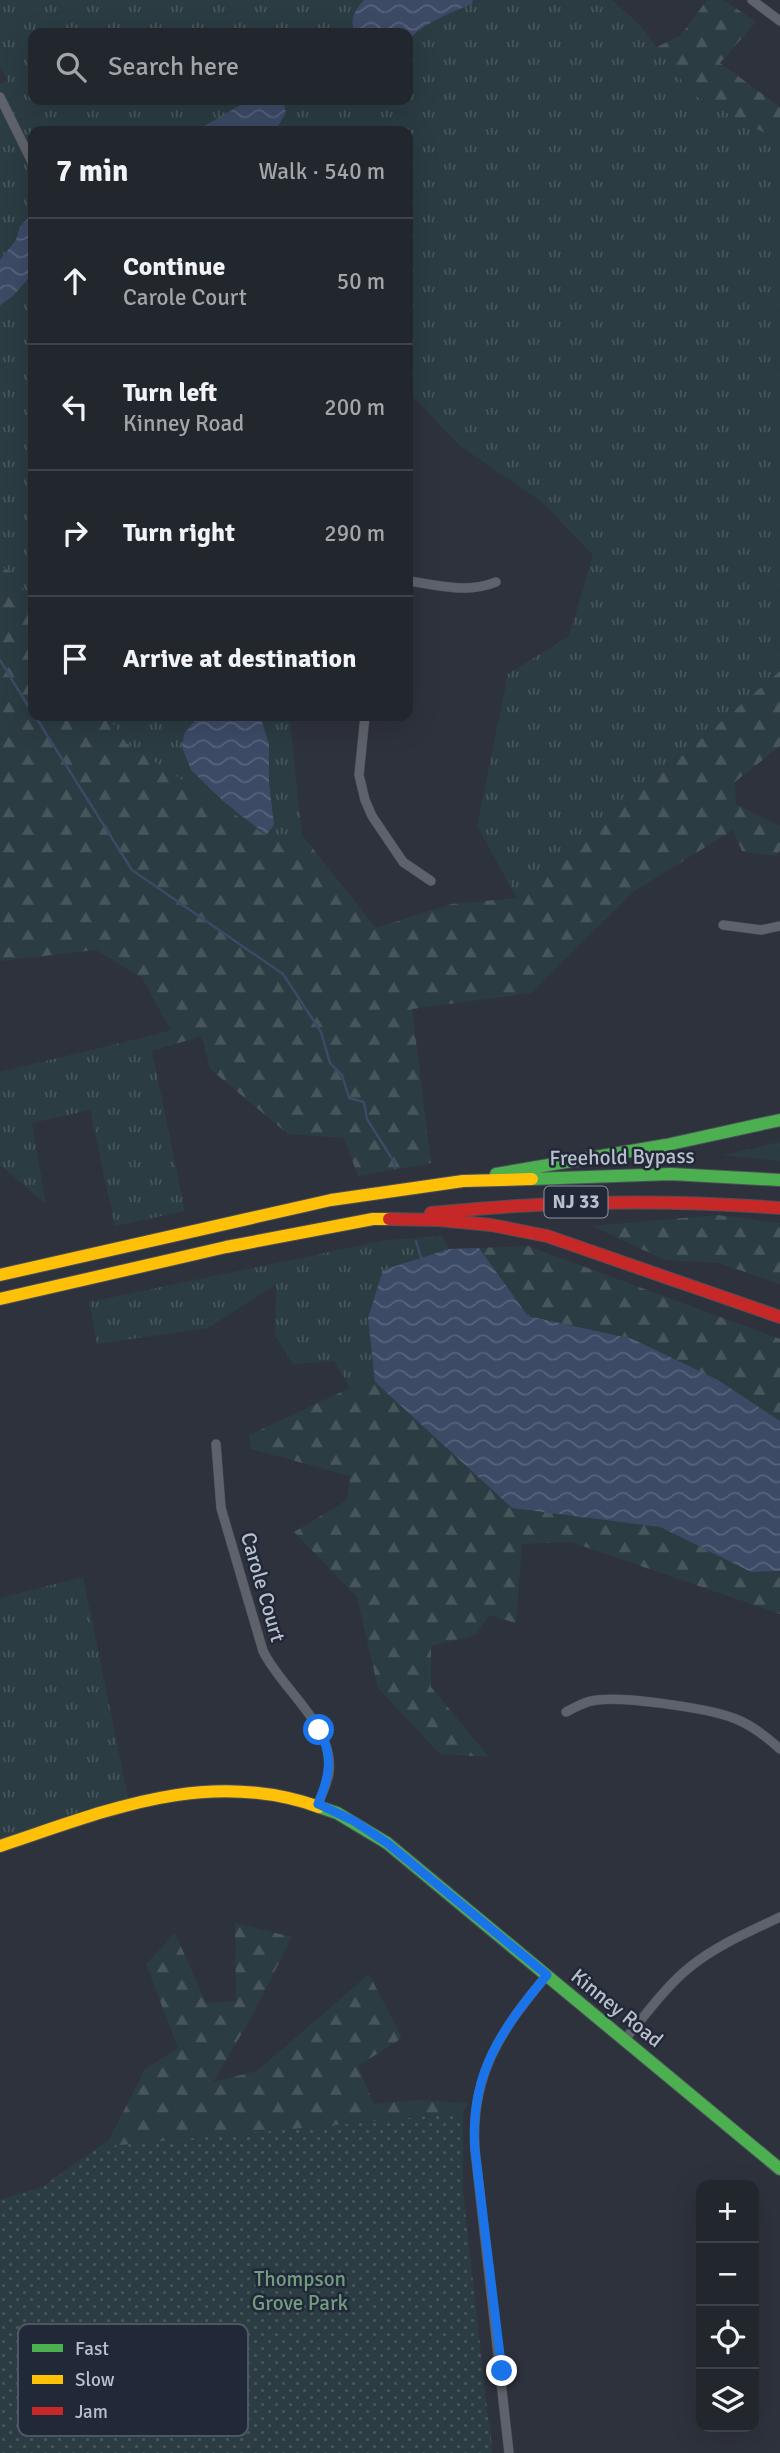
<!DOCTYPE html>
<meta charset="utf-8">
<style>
body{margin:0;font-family:Signika,sans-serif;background:#2a2e35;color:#f1f3f6}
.controls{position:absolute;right:21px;bottom:21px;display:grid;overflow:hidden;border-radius:14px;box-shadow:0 7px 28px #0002}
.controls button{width:63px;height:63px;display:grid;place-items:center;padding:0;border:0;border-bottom:2px solid #3f4349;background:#22262d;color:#f1f3f6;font:35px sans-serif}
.stop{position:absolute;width:21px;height:21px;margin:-16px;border:5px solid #1a73e8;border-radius:50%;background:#fff}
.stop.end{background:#1a73e8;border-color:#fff;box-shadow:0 2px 7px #0008}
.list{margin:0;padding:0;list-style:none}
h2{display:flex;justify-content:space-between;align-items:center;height:91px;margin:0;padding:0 28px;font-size:30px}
h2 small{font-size:23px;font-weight:400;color:#a2a5aa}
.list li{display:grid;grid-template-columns:46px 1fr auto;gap:21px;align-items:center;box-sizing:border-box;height:126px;padding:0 28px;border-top:2px solid #3f4349}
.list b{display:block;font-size:26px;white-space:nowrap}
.list p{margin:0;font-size:23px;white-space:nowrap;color:#a2a5aa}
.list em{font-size:23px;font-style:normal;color:#a2a5aa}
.icon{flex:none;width:38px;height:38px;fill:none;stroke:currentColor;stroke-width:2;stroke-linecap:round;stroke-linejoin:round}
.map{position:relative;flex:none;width:780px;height:2453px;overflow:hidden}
.search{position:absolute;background:#22262d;box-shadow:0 7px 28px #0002;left:28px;top:28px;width:385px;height:77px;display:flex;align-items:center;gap:18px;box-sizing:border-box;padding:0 24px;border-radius:14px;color:#a2a5aa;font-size:26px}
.panel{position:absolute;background:#22262d;box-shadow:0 7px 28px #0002;left:28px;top:126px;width:385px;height:595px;border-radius:14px}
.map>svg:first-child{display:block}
</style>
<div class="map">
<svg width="780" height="2453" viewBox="0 0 780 2453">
<defs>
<pattern id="grass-tufts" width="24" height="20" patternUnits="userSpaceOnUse" patternTransform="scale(1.75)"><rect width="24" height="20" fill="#2b3c42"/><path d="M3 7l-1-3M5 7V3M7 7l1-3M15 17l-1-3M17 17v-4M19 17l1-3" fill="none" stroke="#48565c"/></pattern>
<pattern id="forest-firs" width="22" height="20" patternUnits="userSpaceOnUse" patternTransform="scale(1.75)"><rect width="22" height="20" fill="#2b3c42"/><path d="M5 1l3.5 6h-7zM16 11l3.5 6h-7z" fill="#48565c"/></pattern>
<pattern id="park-dots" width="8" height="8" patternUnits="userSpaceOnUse" patternTransform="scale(1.75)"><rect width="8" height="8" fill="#2b3c42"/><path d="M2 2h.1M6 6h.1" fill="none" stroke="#48565c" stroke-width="1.8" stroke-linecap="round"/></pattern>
<pattern id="water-waves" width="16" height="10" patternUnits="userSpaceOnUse" patternTransform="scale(1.75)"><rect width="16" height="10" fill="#3d4a66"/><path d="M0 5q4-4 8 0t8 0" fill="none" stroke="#57627b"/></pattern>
</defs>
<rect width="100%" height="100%" fill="#2e323c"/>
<!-- grass -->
<path fill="url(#grass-tufts)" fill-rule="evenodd" d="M 0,0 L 612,0 L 641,26 L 692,94 L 780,141 L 780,671 L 517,898 L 477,826 L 508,674 L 569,636 L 593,555 L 542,502 L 459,445 L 408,391 L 408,131 L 33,131 L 33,603 L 13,573 L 0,566 L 0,84 L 8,81 L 0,65 ZM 33,33 L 408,33 L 408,100 L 33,100 Z
M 108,716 L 286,716 L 290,721 L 302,835 L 264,835 L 126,743 Z
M 149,1036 L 185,1211 L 115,1226 L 90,1110 L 32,1123 L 46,1204 L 0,1165 L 0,1072 Z
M 780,1142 L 780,1161 L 723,1155 Z
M 442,1236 L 449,1249 L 383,1271 L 368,1318 L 375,1382 L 350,1388 L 334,1361 L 293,1364 L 275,1336 L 276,1284 L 208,1328 L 97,1344 L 89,1302 L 387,1240 Z
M 83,1577 L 130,1807 L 0,1847 L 0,1598 Z"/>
<!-- forest -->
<path fill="url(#forest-firs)" d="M 707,0 L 724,0 L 756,22 L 720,63 L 780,107 L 780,141 L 692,94 L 657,47 L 681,35 Z
M 0,566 L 13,573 L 33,603 L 33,716 L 108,716 L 126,743 L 264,834 L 302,835 L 376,928 L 451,904 L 517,898 L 780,671 L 780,746 L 735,782 L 736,804 L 780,826 L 780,850 L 777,856 L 742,851 L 733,830 L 633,892 L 531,993 L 412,1009 L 431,1163 L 358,1176 L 344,1138 L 288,1134 L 210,1069 L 202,1036 L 152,1051 L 149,1036 L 171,1030 L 142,978 L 96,950 L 0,961 Z
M 717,1215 L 780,1223 L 780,1284 L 719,1263 L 665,1260 L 592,1226 Z
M 528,1246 L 780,1339 L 780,1421 L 717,1380 L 634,1339 L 528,1316 L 479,1248 Z
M 375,1382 L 512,1508 L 660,1527 L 751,1572 L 780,1571 L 780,1614 L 571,1542 L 522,1544 L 516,1623 L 489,1615 L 476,1635 L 431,1646 L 431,1687 L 489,1757 L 440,1754 L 378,1688 L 357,1597 L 294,1532 L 347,1500 L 350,1476 L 251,1449 L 249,1435 L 350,1388 Z
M 235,1923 L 292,1937 L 251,2018 L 213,2082 L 257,2071 L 369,1974 L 402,2038 L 358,2066 L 374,2104 L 417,2100 L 468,2103 L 463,2113 L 315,2127 L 490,2424 L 492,2453 L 0,2453 L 0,2200 L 42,2187 L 109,2140 L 145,2069 L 178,2048 L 146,1964 L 175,1933 L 206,2003 L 236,2001 Z"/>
<!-- park -->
<path fill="url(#park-dots)" d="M 463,2113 L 463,2191 L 492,2453 L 0,2453 L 0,2200 L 42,2187 L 99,2147 Z"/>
<!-- water -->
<path fill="url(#water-waves)" d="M 364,0 L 473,0 L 472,4 C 452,12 421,24 408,41 L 408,33 L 356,33 C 348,21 355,10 364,0 Z
M 255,100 L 283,100 L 286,113 L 275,131 L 196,131 L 242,104 Z
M 32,215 L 33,273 L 13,296 L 0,305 L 0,260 L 16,240 L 20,226 Z
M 199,716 L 254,716 L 262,722 L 269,744 L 269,782 L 274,825 L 266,835 L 223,801 L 191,770 L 182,747 L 184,734 Z
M 479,1248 L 528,1316 L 633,1339 L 718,1380 L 780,1421 L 780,1571 L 751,1572 L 660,1527 L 512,1508 L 375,1382 L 368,1318 L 383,1270 L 449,1249 Z"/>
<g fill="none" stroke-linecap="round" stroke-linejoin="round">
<!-- stream -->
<path stroke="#3d4a66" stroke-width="2.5" d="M 0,660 L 33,714
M 35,716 L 132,870 L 283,974 L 321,1032 L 330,1063 L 342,1075 L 349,1098 L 364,1102 L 367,1119 L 394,1162 L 395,1168
M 416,1241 L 421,1258"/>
<defs>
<path id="street" d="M 752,0 L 780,21
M 0,97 L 33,164
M 408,581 C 438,585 467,594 496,582
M 365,716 L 359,775 L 365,800 L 372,816 L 403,862 L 431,881
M 723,925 L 761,930 L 780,926
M 216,1444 L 221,1508 L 263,1651 C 282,1690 335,1726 329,1773 C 327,1784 322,1794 318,1804
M 566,1712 C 574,1708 582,1703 591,1701 C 619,1695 709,1708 736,1719 C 753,1726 767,1737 780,1749
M 625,2039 C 646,2015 665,1987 690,1967 C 717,1945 749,1932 780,1917
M 509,2453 L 475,2150 C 470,2075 501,2030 547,1975"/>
<path id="fast" d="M 496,1174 L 666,1145 L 780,1120
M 532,1179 L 671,1174 L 780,1180
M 319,1807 L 337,1813 L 387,1843 L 780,2169"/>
<path id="slow" d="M 0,1275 L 331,1200 L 463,1181 L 532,1179
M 0,1299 L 226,1247 L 373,1219 L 389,1219
M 0,1846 C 106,1811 207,1767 319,1807"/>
<path id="jam" d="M 431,1213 C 548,1201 663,1199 780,1208
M 389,1219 L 439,1220 L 491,1225 L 547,1236 L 780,1317"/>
</defs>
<!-- street casing -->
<use href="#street" stroke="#4a4d55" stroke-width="10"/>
<!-- fast casing -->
<use href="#fast" stroke="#4c4f59" stroke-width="14"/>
<!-- slow casing -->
<use href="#slow" stroke="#4c4f59" stroke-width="14"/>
<!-- jam casing -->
<use href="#jam" stroke="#4c4f59" stroke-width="14"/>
<!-- street -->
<use href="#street" stroke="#5e626a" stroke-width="9"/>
<!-- fast -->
<use href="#fast" stroke="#4caf50" stroke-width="12"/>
<!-- slow -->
<use href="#slow" stroke="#ffc107" stroke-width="12"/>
<!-- jam -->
<use href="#jam" stroke="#c62828" stroke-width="12"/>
</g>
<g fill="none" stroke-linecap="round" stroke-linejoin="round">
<!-- route -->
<path stroke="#1a73e8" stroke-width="9" d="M 319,1730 C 334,1755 329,1778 318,1804 L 354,1821 L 387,1843 L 547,1975 C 501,2030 469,2075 475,2150 L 502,2371"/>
</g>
<g text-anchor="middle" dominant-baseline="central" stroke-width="5" stroke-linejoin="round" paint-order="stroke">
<!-- shield labels -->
<rect fill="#212837" stroke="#8b929f" stroke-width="2" x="544.5" y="1186.5" width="63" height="31" rx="5"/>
<g font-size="19" font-weight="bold" fill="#b9bfcc">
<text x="576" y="1202">NJ 33</text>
</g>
<!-- street labels -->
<g font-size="21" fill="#b9bfcc" stroke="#212837">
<text transform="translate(622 1157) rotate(-1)">Freehold Bypass</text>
<text transform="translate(263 1587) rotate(74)">Carole Court</text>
<text transform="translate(617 2008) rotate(39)">Kinney Road</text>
</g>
<!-- park labels -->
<g font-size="21" fill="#719c7f" stroke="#212837">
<text x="300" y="2279">Thompson<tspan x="300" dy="24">Grove Park</tspan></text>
</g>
</g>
<!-- legend -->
<rect x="18" y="2324" width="230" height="112" rx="10" fill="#212837" stroke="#4f5564" stroke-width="2"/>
<rect x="32" y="2344" width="31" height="8" fill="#4caf50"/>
<rect x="32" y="2375" width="31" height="9" fill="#ffc107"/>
<rect x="32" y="2407" width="31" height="8" fill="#c62828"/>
<g font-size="19" fill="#b9bfcc">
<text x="75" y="2355">Fast</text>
<text x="75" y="2386">Slow</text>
<text x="75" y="2418">Jam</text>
</g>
</svg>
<div class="controls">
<button>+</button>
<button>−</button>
<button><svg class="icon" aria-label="locate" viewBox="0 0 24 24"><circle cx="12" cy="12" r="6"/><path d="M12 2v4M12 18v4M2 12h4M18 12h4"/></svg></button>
<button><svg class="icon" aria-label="layers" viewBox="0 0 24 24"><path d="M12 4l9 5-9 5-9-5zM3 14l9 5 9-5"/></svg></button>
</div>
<div class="stop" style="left:319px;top:1730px"></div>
<div class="stop end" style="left:502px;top:2371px"></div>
<div class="search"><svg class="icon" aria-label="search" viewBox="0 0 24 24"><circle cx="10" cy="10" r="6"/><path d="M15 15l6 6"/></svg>Search here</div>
<section class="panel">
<h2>7 min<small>Walk · 540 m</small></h2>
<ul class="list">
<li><svg class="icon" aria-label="ahead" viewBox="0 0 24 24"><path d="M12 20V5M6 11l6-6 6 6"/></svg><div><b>Continue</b><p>Carole Court</p></div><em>50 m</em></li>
<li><svg class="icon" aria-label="left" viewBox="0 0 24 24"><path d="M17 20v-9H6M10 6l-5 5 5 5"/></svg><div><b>Turn left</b><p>Kinney Road</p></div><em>200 m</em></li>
<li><svg class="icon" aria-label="right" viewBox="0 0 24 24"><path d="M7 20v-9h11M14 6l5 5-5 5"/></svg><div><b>Turn right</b></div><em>290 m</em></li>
<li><svg class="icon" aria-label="arrive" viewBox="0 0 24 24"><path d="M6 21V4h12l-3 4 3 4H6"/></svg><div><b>Arrive at destination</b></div></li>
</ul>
</section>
</div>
